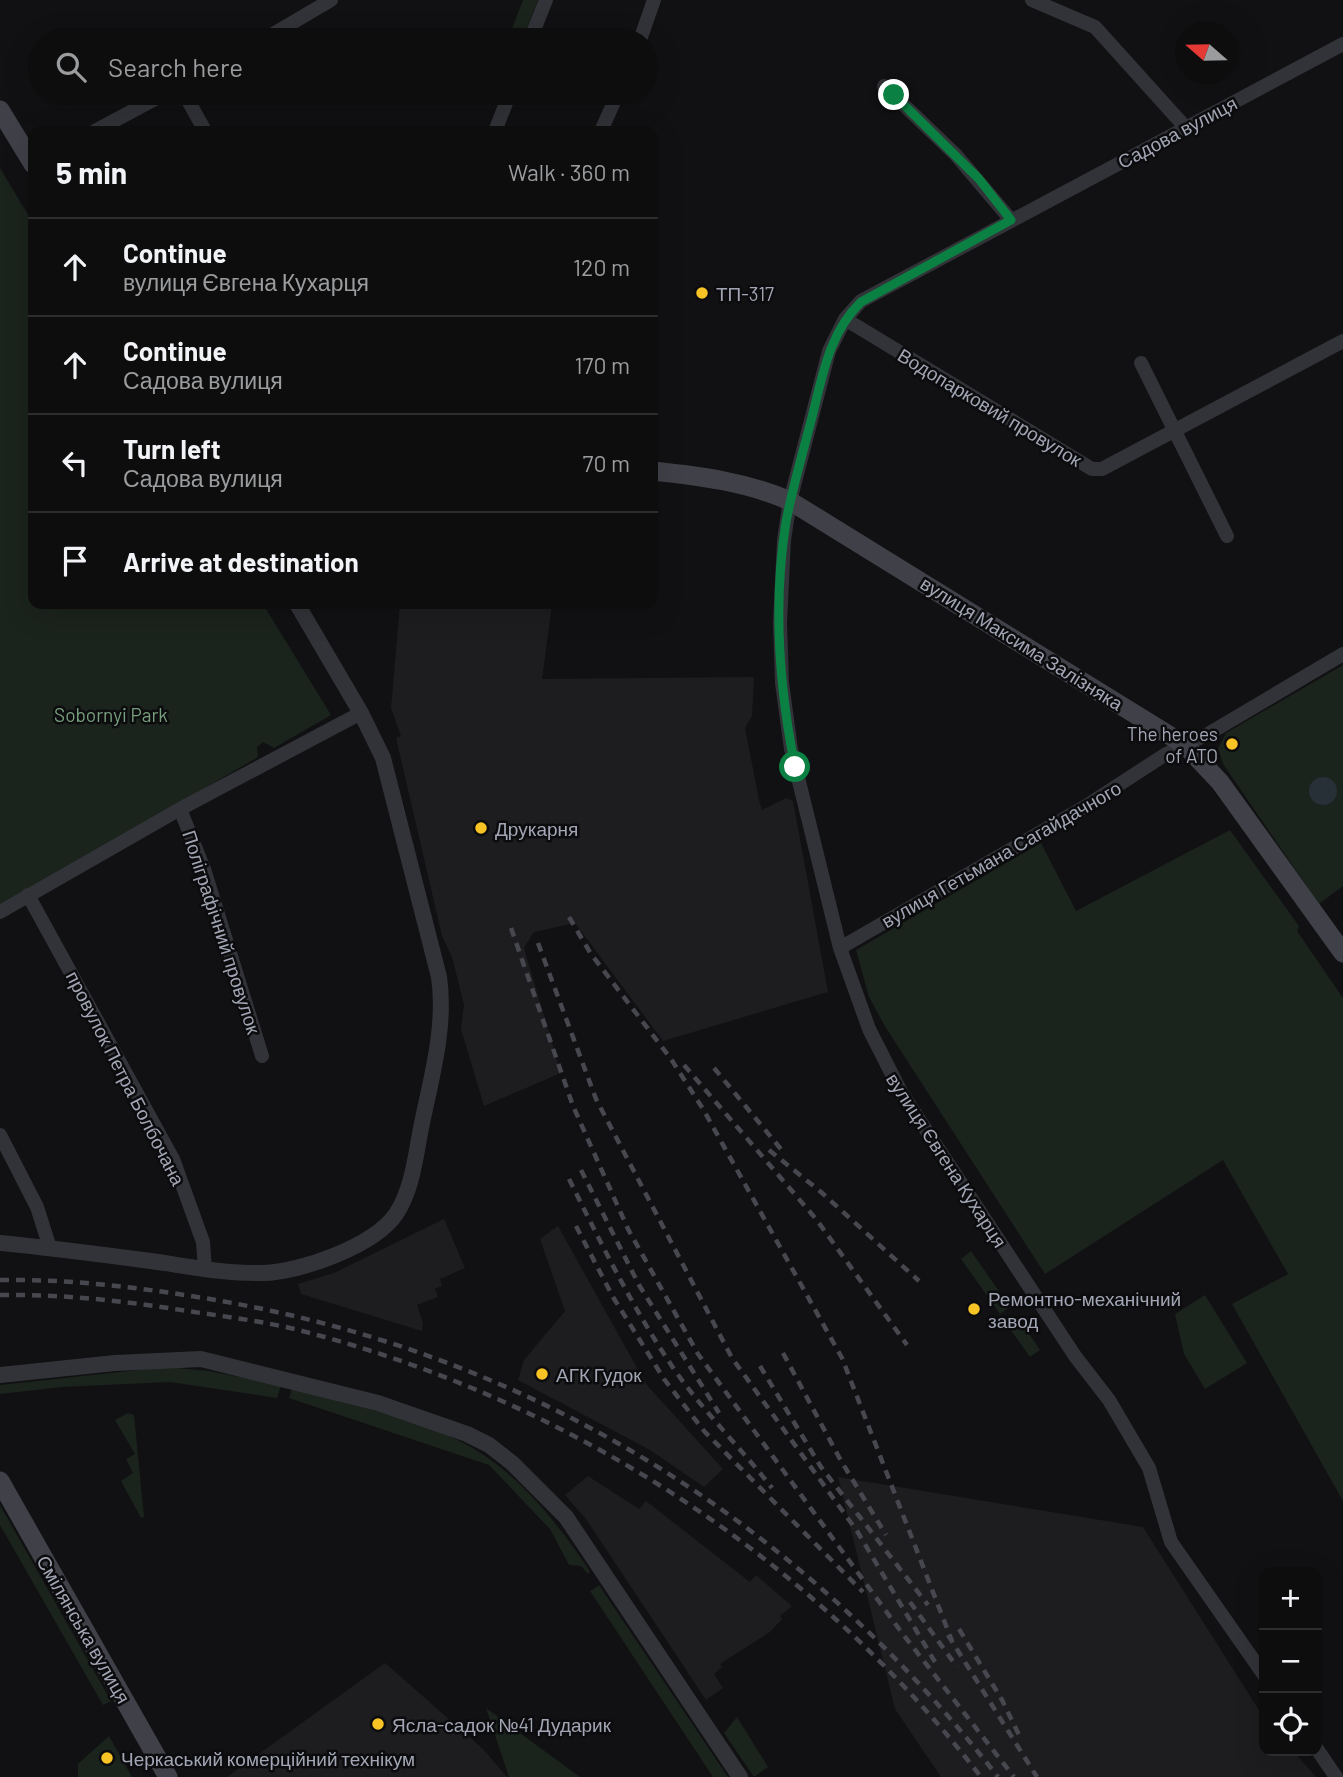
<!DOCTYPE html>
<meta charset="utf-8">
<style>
body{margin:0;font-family:Barlow,sans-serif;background:#1b1b1c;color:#f1f3f6}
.controls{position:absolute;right:21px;bottom:21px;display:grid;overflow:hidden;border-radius:14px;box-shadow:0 7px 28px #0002}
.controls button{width:63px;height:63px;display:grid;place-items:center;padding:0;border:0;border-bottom:2px solid #2d2d2e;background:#0d0d0e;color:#f1f3f6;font:35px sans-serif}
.compass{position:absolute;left:1175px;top:21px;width:63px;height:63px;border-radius:50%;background:#0d0d0e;box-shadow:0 7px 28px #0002;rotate:290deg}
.stop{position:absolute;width:21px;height:21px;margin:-16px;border:5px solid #0b8043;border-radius:50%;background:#fff}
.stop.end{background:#0b8043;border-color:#fff;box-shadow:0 2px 7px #0008}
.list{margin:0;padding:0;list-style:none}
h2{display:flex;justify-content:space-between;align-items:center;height:91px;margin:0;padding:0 28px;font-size:30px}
h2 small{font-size:23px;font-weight:400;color:#9a9c9e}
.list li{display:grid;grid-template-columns:46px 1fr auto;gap:21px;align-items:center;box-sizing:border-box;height:98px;padding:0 28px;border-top:2px solid #2d2d2e}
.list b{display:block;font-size:26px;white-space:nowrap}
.list p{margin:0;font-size:23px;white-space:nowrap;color:#9a9c9e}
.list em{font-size:23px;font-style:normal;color:#9a9c9e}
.icon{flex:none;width:38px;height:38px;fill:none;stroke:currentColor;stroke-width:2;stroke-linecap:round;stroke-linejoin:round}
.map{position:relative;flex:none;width:1343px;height:1777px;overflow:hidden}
.search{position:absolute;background:#0d0d0e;box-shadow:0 7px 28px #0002;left:28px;top:28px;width:630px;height:77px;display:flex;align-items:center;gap:18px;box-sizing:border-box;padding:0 24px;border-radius:38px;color:#9a9c9e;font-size:26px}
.panel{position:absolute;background:#0d0d0e;box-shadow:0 7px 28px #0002;left:28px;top:126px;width:630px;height:483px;border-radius:14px}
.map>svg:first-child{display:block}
</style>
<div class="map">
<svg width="1343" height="1777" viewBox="0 0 1343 1777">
<rect width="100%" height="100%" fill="#111113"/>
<!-- built -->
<path fill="#1d1d20" d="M 400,604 L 552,604 L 542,679 L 754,677 L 752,716 L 745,728 L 759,800 L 762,810 L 786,798 L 793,801 L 828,992 L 663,1041 L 575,923 L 534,932 L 524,948 L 561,1073 L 484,1106 L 461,1029 L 464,1005 L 452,957 L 442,936 L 396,738 L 401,736 L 391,708 Z
M 444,1219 L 465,1268 L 440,1279 L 442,1286 L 435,1289 L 438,1297 L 417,1305 L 423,1323 L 422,1331 L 301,1294 L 298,1284 L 334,1273 Z
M 558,1226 L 646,1384 L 723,1469 L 704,1487 L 650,1450 L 518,1380 L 524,1360 L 565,1311 L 540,1239 Z
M 588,1476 L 639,1509 L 646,1501 L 750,1582 L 756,1575 L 792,1606 L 780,1616 L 782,1619 L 770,1632 L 720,1664 L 722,1667 L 714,1674 L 723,1688 L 706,1700 L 586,1519 L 565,1495 Z
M 838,1477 L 1143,1527 L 1264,1718 L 1264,1751 L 1293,1751 L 1316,1777 L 941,1777 L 895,1709 Z
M 385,1663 L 483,1749 L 507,1777 L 227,1777 Z"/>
<!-- green -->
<path fill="#1b231d" d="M 523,0 L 538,0 L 522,40 L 508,39 Z
M 0,168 L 33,223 L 33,604 L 263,604 L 331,715 L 274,748 L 263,742 L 257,747 L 258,757 L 39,885 L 25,889 L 0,908 Z
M 1343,665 L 1343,886 L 1319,904 L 1223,764 L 1218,748 L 1226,733 Z
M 1230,830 L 1299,926 L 1297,931 L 1343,998 L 1343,1501 L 1232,1304 L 1288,1274 L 1223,1160 L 1045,1274 L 886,1028 L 869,997 L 856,950 L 1041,843 L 1076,911 Z
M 971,1251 L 1010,1307 L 1000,1314 L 961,1259 Z
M 1205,1295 L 1247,1363 L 1205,1389 L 1184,1354 L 1175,1314 Z
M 1018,1318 L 1040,1350 L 1030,1357 L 1007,1325 Z
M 166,1367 L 209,1371 L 281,1385 L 277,1398 L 170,1382 L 62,1387 L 0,1394 L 0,1385 Z
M 292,1388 C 344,1403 424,1420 471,1447 C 521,1476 558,1524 590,1571 L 588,1574 L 581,1566 L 569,1565 L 550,1529 L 489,1465 L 289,1398 Z
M 128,1413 L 134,1415 L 144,1517 L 141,1518 L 121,1481 L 133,1473 L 126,1459 L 135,1454 L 115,1420 Z
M 0,1505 L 111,1701 L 103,1705 L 0,1525 Z
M 599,1585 L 728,1777 L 713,1777 L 590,1591 Z
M 486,1708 L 580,1777 L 509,1777 Z
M 737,1717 L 768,1767 L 754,1777 L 724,1733 Z
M 109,1736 L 132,1777 L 78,1777 L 78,1764 Z"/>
<!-- water -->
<path fill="#272f37" d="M1309 791a14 14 0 1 1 28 0a14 14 0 1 1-28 0Z"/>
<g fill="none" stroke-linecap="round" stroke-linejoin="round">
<!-- minor -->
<path stroke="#323338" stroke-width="14" d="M 1032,0 L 1095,27 L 1186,128
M 263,40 L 331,0
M 530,40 L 546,0
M 640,40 L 654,0
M 884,86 L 956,155 L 1011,220
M 184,93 L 205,131
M 95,131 L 166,93
M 495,131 L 510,93
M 601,131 L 618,93
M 845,319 L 1092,469 L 1102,469 L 1343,341
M 1141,363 L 1227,536
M 180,809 L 204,869 L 262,1056
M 28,895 L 173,1159 L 203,1242 L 205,1269
M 0,912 L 180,809 L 361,713
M 840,948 L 1086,806 L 1166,754 L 1208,734 L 1343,654
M 0,1135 L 37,1207 L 50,1248
M 1264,1675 L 1171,1542 L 1149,1468 L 1109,1400 L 1075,1356 L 901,1092 L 869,1029 L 840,948 L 791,749 L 782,683 L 780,623 L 784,540 L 790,501 L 829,351 L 845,319 L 861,301 L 1343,44
M 1317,1749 L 1336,1777"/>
<!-- tertiary -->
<path stroke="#323338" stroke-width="16" d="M 0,1243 C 53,1248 105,1255 158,1262 C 192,1267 228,1274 263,1273 C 301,1272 374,1246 396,1214 C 413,1189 416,1152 422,1123 C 432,1075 446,1026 439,977 L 383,758 L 361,713 L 297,604
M 0,1375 L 115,1363 L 201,1359 L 378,1403 L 467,1434 L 489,1445 L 512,1463 L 566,1517 L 740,1777"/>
<!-- secondary -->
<path stroke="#404148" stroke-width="19" d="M 0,110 L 33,164
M 653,471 C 700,476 747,482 790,501 L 1185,745 L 1220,782 L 1343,953
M 0,1481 L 168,1777"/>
<!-- rail -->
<path stroke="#47484f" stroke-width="4.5" stroke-dasharray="9 7" stroke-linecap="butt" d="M 569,917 L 591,954 L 671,1059 L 703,1109 L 842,1358 L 952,1641
M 511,928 L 573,1106 L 628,1229 L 698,1354 L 902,1633 L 1014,1777
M 538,943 L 596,1099 L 732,1358 L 857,1531 L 935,1662
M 684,1065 L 816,1219 L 907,1345
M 714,1068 L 785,1154
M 769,1150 L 821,1192 L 919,1281
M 581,1170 L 639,1285 L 719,1413
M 569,1179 C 602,1245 634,1311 676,1372 C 705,1413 741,1448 772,1488
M 576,1226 L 613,1297 L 664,1379 L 704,1431 L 863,1592
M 0,1280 C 64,1279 127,1286 191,1296 C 519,1346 795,1515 998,1777
M 0,1295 C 63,1294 125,1301 187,1311 C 228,1317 270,1322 310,1333 C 576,1404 813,1559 981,1777
M 783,1353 L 840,1459 L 886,1535
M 760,1366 L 821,1467 L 928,1605
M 910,1602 L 957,1667
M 959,1629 L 1002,1700 L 1021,1739
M 948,1635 L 1037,1777"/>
</g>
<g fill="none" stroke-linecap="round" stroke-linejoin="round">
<!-- route -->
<path stroke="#0b8043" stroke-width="9" d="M 795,767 C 779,687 773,602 786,522 C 793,485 804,449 813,413 C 823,373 830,332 861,302 L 1011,220 L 979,179 L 894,95"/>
</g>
<!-- markers -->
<g fill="#f8c324" stroke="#0c0c0e" stroke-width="2.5">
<circle cx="702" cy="293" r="7"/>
<circle cx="1232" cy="744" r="7"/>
<circle cx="481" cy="828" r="7"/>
<circle cx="974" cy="1309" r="7"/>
<circle cx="542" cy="1374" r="7"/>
<circle cx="378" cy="1724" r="7"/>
<circle cx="107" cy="1758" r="7"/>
</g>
<g text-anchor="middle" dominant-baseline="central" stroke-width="5" stroke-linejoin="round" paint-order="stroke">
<!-- street labels -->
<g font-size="19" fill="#a2a6b4" stroke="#0c0c0e">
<text transform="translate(1177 132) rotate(-28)">Садова вулиця</text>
<text transform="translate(990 407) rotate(31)">Водопарковий провулок</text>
<text transform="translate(1022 643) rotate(32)">вулиця Максима Залізняка</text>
<text transform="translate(1001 854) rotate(-30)">вулиця Гетьмана Сагайдачного</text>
<text transform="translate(222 932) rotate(72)">Поліграфічний провулок</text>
<text transform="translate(126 1078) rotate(63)">провулок Петра Болбочана</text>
<text transform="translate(947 1160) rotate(57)">вулиця Євгена Кухарця</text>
<text transform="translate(84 1629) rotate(60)">Смілянська вулиця</text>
</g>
<!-- poi labels -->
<g font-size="19" fill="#a2a6b4" stroke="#0c0c0e" text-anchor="start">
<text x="716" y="293">ТП-317</text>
<text x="1218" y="733" text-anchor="end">The heroes<tspan x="1218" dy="22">of ATO</tspan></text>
<text x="495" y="828">Друкарня</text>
<text x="988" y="1298">Ремонтно-механічний<tspan x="988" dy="22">завод</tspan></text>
<text x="556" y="1374">АГК Гудок</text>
<text x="392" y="1724">Ясла-садок №41 Дударик</text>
<text x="121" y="1758">Черкаський комерційний технікум</text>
</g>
<!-- park labels -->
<g font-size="19" fill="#78a07e" stroke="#0c0c0e">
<text x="111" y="714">Sobornyi Park</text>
</g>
</g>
</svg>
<div class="controls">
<button>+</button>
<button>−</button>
<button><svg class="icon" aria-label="locate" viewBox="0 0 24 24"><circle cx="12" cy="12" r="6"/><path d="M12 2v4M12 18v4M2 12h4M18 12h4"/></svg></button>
</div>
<svg class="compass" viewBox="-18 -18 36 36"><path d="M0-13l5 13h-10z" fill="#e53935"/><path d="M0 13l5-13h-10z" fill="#9a9c9e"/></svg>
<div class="stop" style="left:795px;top:767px"></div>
<div class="stop end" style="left:894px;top:95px"></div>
<div class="search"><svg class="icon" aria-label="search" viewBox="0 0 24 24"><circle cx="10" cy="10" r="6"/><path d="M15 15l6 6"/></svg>Search here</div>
<section class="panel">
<h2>5 min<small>Walk · 360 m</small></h2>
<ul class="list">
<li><svg class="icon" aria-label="ahead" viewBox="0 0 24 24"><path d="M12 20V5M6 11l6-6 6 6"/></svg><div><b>Continue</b><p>вулиця Євгена Кухарця</p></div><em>120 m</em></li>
<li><svg class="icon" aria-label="ahead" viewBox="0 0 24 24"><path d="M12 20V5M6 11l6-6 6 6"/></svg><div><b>Continue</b><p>Садова вулиця</p></div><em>170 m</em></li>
<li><svg class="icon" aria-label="left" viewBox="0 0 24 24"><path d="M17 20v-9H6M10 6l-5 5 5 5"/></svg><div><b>Turn left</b><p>Садова вулиця</p></div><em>70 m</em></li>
<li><svg class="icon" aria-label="arrive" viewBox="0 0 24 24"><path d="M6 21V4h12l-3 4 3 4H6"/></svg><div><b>Arrive at destination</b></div></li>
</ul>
</section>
</div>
